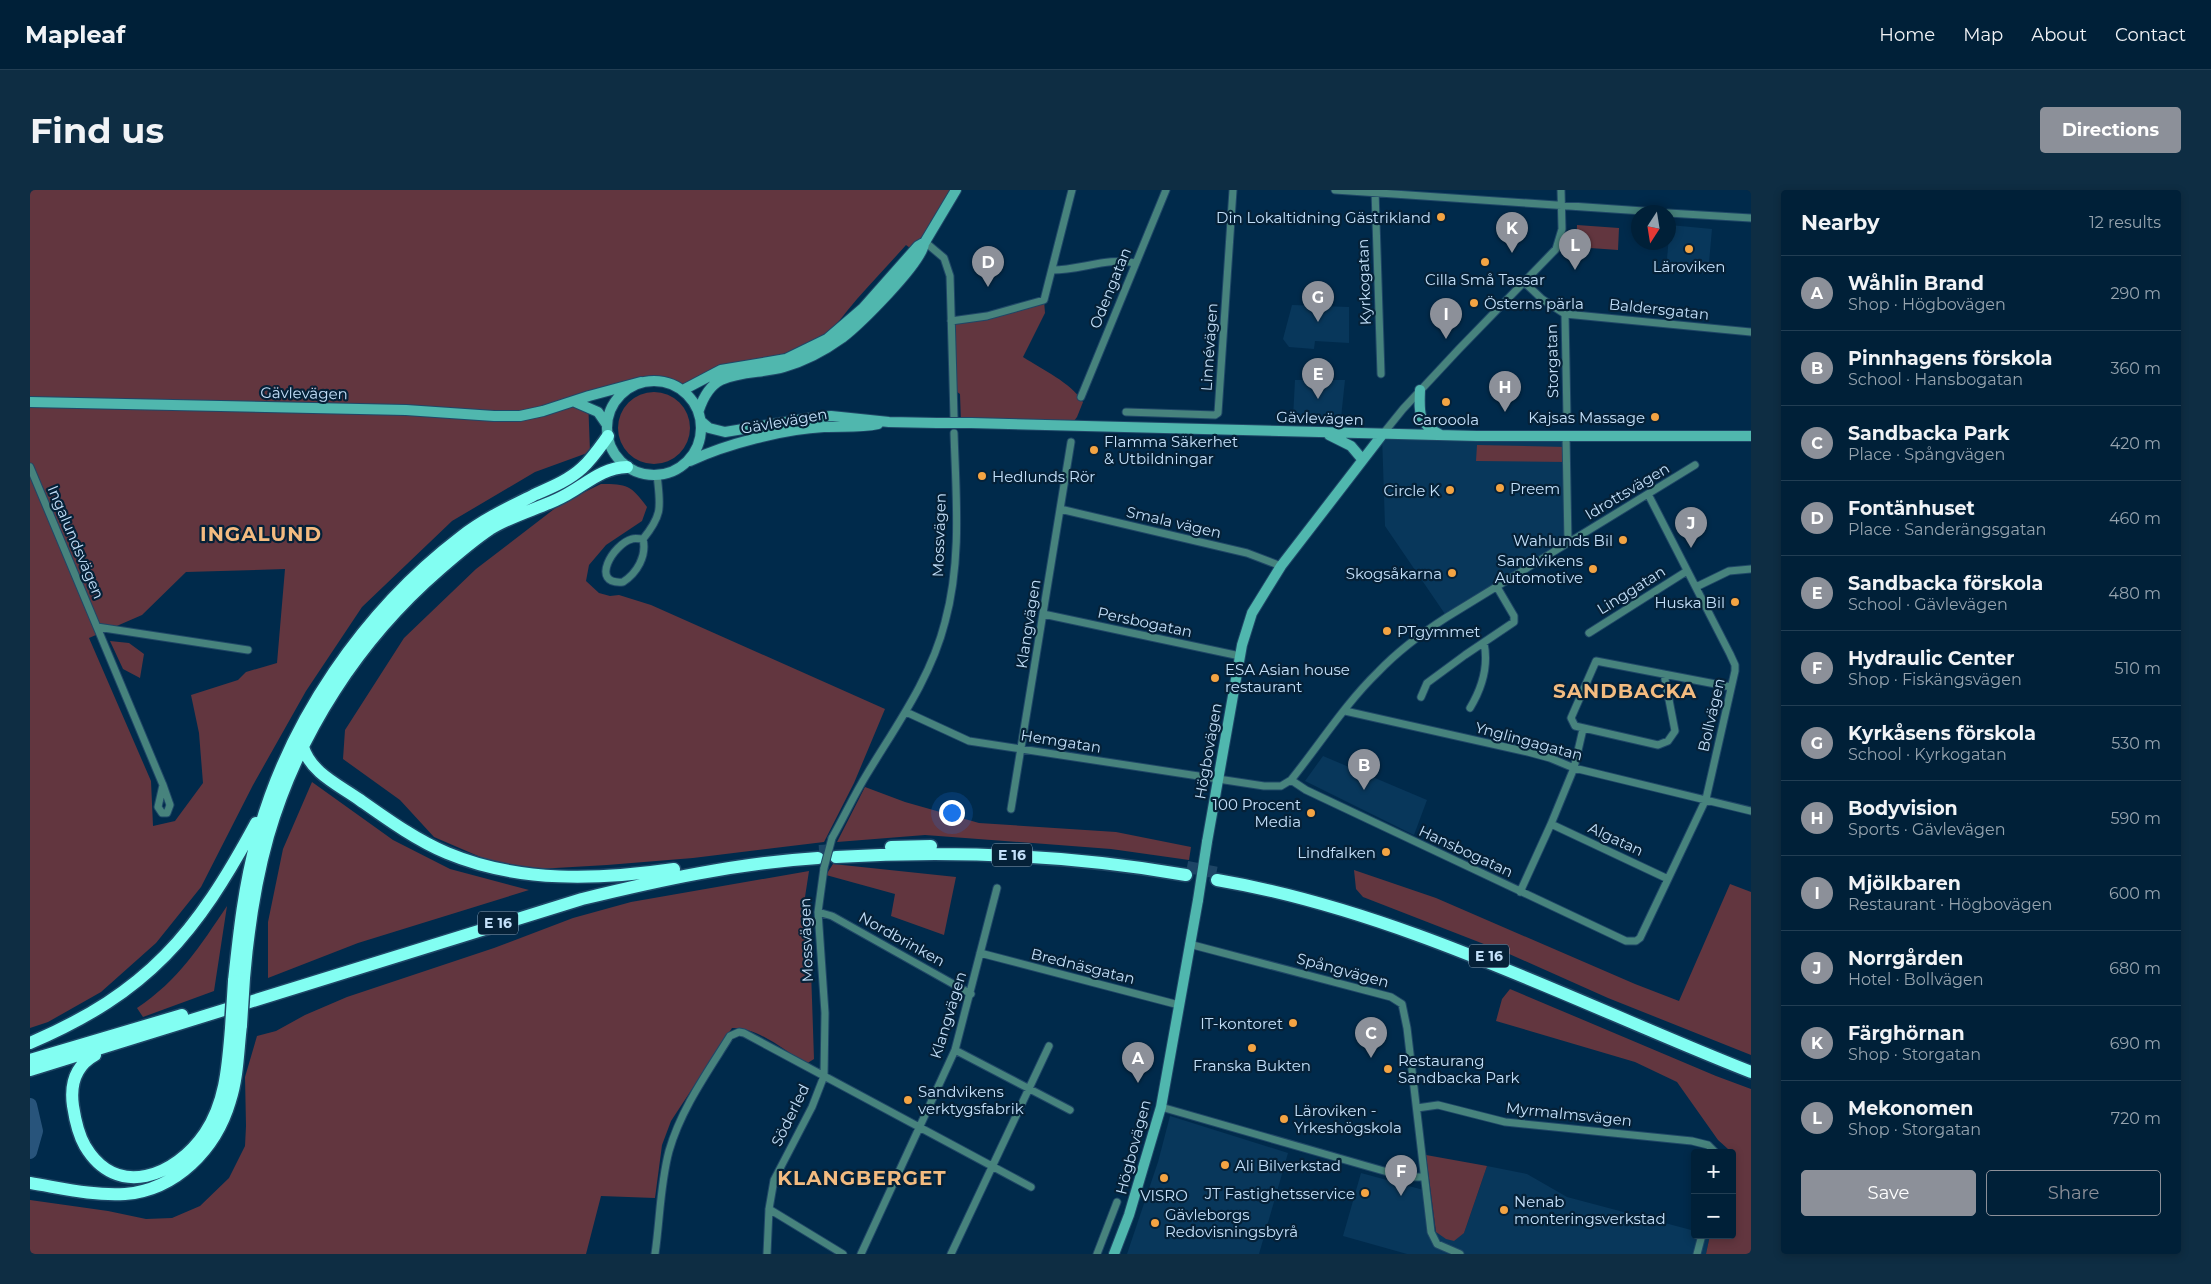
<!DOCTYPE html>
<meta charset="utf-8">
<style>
body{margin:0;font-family:Montserrat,sans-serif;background:#0e2d43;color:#f1f3f6}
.controls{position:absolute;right:15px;bottom:15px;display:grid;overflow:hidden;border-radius:5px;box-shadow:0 2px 8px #0003}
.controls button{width:45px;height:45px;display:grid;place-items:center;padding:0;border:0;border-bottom:1px solid #223e53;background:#002038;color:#f1f3f6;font:25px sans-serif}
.compass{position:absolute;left:1601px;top:15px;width:45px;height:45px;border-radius:50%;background:#002038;box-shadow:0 2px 8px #0003;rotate:192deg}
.you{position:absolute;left:921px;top:622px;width:18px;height:18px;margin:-12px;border:4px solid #fff;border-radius:50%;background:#1a73e8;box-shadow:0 0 0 8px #1a73e833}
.badge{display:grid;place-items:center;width:32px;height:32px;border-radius:50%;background:#8c9099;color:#fff;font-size:16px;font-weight:700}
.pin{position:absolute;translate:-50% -41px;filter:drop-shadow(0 1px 2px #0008)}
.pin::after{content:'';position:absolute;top:26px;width:18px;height:15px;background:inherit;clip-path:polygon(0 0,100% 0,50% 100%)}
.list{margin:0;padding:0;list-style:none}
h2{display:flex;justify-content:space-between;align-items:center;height:65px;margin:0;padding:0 20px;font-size:21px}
h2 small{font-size:16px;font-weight:400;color:#95a3ae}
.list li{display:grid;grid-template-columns:32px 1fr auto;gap:15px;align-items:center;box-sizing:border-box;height:75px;padding:0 20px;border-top:1px solid #223e53}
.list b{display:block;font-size:19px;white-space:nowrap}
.list p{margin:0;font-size:16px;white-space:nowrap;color:#95a3ae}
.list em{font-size:16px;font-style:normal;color:#95a3ae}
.actions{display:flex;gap:10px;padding:15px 20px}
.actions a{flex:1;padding:11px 0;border:1px solid #8c9099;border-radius:5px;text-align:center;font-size:18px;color:#8c9099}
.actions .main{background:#8c9099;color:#fff}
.map{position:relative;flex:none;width:1721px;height:1064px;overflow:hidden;border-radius:5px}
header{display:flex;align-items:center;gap:30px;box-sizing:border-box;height:70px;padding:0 25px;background:#002038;border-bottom:1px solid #223e53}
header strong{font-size:24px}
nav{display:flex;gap:28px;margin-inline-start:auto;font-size:18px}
.intro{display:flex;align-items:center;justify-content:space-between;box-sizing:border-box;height:120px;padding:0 30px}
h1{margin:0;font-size:35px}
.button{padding:12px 22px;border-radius:5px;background:#8c9099;color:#fff;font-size:18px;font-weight:700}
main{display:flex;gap:30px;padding:0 30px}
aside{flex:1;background:#002038;border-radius:5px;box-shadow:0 2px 8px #0003}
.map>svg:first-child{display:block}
</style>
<header>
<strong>Mapleaf</strong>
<nav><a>Home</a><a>Map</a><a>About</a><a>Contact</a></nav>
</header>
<div class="intro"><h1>Find us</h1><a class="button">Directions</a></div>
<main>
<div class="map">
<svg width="1721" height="1064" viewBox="0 0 1721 1064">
<rect width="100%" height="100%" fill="#002a4b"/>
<!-- built -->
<path fill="#08375b" d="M 1640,35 L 1682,39 L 1678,84 L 1636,80 Z
M 1262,115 L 1319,117 L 1319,153 L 1285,151 L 1284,159 L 1259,157 L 1253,149 Z
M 1265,190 L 1315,190 L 1311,228 L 1263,228 Z
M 1352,245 L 1536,246 L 1538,353 L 1417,427 L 1355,336 Z
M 1293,566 L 1397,610 L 1384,645 L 1275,591 Z
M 1140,926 L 1258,963 L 1229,1064 L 1097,1064 L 1128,972 Z
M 1457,976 L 1497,984 L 1537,1007 L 1665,1041 L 1665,1045 L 1680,1045 L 1676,1064 L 1377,1064 L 1313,1046 L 1331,983 L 1401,1002 L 1406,1042 L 1434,1043 Z"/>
<!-- green -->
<path fill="#62363f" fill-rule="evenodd" d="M 0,0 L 926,0 L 884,61 L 876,55 C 860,73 843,91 827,109 C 814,124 804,140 787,150 C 756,168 721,171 687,176 L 691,180 L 653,200 C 621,182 591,198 558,208 L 560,262 L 505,282 L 422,331 L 332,417 L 276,501 L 223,595 L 171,697 L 126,753 L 71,802 L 18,832 L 0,838 ZM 255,379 L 247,473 L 216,482 L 208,490 L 161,505 L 169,543 L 173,593 L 145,631 L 123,636 L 121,591 L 59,448 L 112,425 L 156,382 Z
M 1547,35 L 1589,38 L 1588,60 L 1546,57 Z
M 1014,110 L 1015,123 L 993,167 C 1013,180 1040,192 1053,212 L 1047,227 L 1041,235 L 931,233 L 930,204 L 923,199 L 921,132 Z
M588 238a36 36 0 1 1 72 0a36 36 0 1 1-72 0Z
M 1447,255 L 1536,257 L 1537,272 L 1446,271 Z
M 571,294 C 597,294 601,295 617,317 L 612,331 L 576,355 L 559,375 L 556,391 L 569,403 L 580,406 L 589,405 L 621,415 L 855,519 L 824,593 L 794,652 L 663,668 L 577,675 L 508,679 L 462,672 L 404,647 L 370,610 L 313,569 L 315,540 L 374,448 L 446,379 L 532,313 Z
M 80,451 L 99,453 L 114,464 L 110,488 L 93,479 Z
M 282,592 L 363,650 L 420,679 L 499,700 L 328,753 L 238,788 L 238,732 L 253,659 Z
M 835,597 L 875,612 L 949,633 L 1086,642 L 1161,657 L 1159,670 L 1081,659 L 895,645 L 807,652 Z
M 803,674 L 926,687 L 914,745 L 861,726 L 865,704 L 796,685 Z
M 1324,680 L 1406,708 L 1605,794 L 1649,811 L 1700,694 L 1721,702 L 1721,865 L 1578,808 L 1477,763 L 1333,707 L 1326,699 Z
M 779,681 L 775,707 L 779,720 L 784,869 L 776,874 C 755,861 728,837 702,838 L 641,931 L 632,955 L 625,1008 L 571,1006 L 556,1064 L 0,1064 L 0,1010 L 78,1021 L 116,1029 L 142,1028 L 170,1016 L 199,988 L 215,956 L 216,936 L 215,887 L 227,846 L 246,841 L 275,825 L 317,807 L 464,758 L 543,728 L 601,712 Z
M 197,716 L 184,801 L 113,827 L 107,818 C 149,790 170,756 197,716 Z
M 1480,799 L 1686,886 L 1721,899 L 1721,1064 L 1676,1064 L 1680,1045 L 1702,1045 L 1702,963 L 1698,963 L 1698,959 L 1688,950 L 1647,892 L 1605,872 L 1466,831 L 1472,809 Z
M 1396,965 L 1457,976 L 1434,1043 L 1424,1051 L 1416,1049 L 1406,1042 Z"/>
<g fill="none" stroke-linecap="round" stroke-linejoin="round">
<!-- river -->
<path stroke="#28547b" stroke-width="14" d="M 0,915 L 6,941 L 0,962"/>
<!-- highway-tunnel -->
<path stroke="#1d4565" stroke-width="12" stroke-dasharray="12 6" stroke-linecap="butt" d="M 789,661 L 807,660
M 1157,677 L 1189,683"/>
<defs>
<path id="street" d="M 1305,0 L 1628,22
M 1345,0 L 1351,184
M 1638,23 L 1721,28
M 895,52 L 914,68 L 920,86 L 924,227
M 1023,80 C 1050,80 1079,67 1105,73
M 1493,91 L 1512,109 L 1535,124 L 1537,228
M 1535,124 L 1721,142
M 921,131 L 957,126 L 1014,110 L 1042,0
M 1051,207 L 1136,0
M 1096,222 L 1185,225 L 1188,223 L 1203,0
M 1352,245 L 1373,219 L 1429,159 L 1526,59 L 1532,39 L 1531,0
M 1536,246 L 1538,353
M 0,277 L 133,595 L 140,615 L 137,623 L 132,623 L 128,617 L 133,595
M 1030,319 L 1217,363 L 1251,376
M 613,349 C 617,366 607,383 593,392 C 559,395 583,354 602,349 C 605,348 610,349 613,349 C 634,323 630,316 627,284
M 1666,397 L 1699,381 L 1721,379
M 1013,424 L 1210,466
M 67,437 L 218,460
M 1559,443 L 1657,381
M 1634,484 L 1645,541 L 1638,551 L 1628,555 L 1545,536 L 1541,528 L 1566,471 L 1701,497
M 1391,507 L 1397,493 L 1435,465 L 1484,432 L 1484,426 L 1467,397
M 1440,518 C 1452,498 1459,477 1454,453
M 1315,521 L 1498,562 L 1520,568 L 1544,578 L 1721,621
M 876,522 L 939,551 L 1234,596 L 1251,596 L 1261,590 C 1290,554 1315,514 1348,482 C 1369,460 1392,443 1417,427 L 1665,275
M 1261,590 L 1276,600 L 1596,751 L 1606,751 L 1610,748 L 1676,609 L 1705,481 L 1705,475 L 1700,464 L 1618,304
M 981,619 L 1041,252
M 1521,634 L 1638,689
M 802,648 C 814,627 824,605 837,584 C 866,536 901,488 915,432 C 932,370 926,306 924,243
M 1490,702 L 1521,634 L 1544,578 L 1553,539
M 788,722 L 802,726 L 941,804
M 1159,754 L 1361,807 L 1372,814 L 1377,838 L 1401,1042 L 1407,1054 L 1430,1064
M 950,763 L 1149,815
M 925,860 L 1040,920
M 1131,917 L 1375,987 L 1394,987
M 1387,918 L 1408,915 L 1475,932 L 1662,951 L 1678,955 L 1686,963
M 739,1019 L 813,1064
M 625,1064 C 630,1030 630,995 639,961 C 651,919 677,883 700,846 L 709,842 L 714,843 L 1001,997
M 737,1064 L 739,1019 L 744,990 L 782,917 L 794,886 L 795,823 L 788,722 L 794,678
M 831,1064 L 925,860 L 967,698
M 921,1064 L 1019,856
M 1067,1064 L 1087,1012
M 1667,1064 L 1672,1045"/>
<path id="secondary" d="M577 238a47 47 0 1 1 94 0a47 47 0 1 1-94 0Z
M 653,200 L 691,180 L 756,169 L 797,149 L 833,118 L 888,56 L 895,52 L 926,0
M 1390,200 C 1389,224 1388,234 1411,245
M 0,212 L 376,220 L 464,226 L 490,226 L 513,221 L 559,206 L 611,192
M 545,212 L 568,222 L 577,235
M 669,220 C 673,208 679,196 691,190 C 710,181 734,183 754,177 C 775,171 794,161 812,148 C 830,134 891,74 894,54
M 672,232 L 679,238 L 695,242 L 780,228 L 801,226 L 859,232 L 907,233
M 941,233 L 1447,246 L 1721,246
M 1299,245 L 1321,256 L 1332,269
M 660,271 C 696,254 754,239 794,237 C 812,236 830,238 848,234
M 1177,652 L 1212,455 L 1222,423 L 1251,376 L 1352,245
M 1084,1064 L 1099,1025 L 1131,917 L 1168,710"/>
<path id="highway" d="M 273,557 C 281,583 309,595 330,610 C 357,629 386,650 417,663 C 489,693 568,690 644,679
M 861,657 L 901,656
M 806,667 C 923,660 1040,665 1156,685
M 1187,690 C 1371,721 1548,814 1721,882
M 214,788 C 218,740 225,692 238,646 C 268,543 329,449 410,379 C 426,365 442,351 460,339 C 481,326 504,320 526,310 C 552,299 568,278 597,277
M 204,791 C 209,744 214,696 227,649 C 258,532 334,421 431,347 C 454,329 480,317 506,304 C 522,297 539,290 552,278 C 562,269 570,257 578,246
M 0,853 C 119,802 166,744 226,633
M 65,865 C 45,876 40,895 43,916 C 45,929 48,944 55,956 C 87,1010 146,986 175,943 C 196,912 198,874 201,838
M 0,870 L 152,825
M 0,880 L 552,709 C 630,690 708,673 788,668
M 0,993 C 31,998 63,1006 95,1004 C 146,1000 186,959 200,911 C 208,886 208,860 211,835"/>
</defs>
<!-- street casing -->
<use href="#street" stroke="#1f4767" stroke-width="9"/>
<!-- secondary casing -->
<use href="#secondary" stroke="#1f4767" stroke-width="12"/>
<!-- highway casing -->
<use href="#highway" stroke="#1f4767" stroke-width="15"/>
<!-- street -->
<use href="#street" stroke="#47837d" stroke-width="7"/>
<!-- secondary -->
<use href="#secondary" stroke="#50b7ae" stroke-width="10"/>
<!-- highway -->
<use href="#highway" stroke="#82fef2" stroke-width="12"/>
<defs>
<path id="street-bridge" d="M 794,678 L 802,648"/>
<path id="secondary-bridge" d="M 907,233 L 941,233
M 1168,710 L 1177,652"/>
<path id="highway-bridge" d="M 211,835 L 214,788
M 201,838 L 204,791"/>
</defs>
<!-- street-bridge casing -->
<use href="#street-bridge" stroke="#1f4767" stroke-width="9" stroke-linecap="butt"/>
<!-- secondary-bridge casing -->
<use href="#secondary-bridge" stroke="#1f4767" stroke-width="12" stroke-linecap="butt"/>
<!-- highway-bridge casing -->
<use href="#highway-bridge" stroke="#1f4767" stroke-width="15" stroke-linecap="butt"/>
<!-- street-bridge -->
<use href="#street-bridge" stroke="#47837d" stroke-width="7"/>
<!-- secondary-bridge -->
<use href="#secondary-bridge" stroke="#50b7ae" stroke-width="10"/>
<!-- highway-bridge -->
<use href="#highway-bridge" stroke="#82fef2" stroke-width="12"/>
</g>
<!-- markers -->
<g fill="#f4a443" stroke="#052138" stroke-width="2">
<circle cx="1411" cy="27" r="5"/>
<circle cx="1659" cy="59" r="5"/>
<circle cx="1455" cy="72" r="5"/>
<circle cx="1444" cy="113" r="5"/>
<circle cx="1416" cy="212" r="5"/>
<circle cx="1625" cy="227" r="5"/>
<circle cx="1064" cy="260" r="5"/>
<circle cx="952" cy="286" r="5"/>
<circle cx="1470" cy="298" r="5"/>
<circle cx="1420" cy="300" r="5"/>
<circle cx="1593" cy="350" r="5"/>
<circle cx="1563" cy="379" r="5"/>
<circle cx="1422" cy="383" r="5"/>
<circle cx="1705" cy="412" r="5"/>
<circle cx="1357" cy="441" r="5"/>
<circle cx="1185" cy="488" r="5"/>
<circle cx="1281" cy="623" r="5"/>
<circle cx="1356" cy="662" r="5"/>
<circle cx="1263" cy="833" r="5"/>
<circle cx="1222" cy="858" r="5"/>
<circle cx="1358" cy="879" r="5"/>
<circle cx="878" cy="910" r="5"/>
<circle cx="1254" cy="929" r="5"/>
<circle cx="1195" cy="975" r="5"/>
<circle cx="1134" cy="988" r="5"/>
<circle cx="1335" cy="1003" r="5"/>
<circle cx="1474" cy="1020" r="5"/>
<circle cx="1125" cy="1033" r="5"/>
</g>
<g text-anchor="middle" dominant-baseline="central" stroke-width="4.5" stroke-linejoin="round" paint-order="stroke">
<!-- shield labels -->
<g fill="#052138" stroke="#8ba7c0" stroke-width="1">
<rect x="962" y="653.5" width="40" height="23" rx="4"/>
<rect x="448" y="721.5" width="40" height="23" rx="4"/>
<rect x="1439" y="754.5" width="40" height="23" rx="4"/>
</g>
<g font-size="14" font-weight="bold" fill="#c4e0fa">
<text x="982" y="665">E 16</text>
<text x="468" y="733">E 16</text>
<text x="1459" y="766">E 16</text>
</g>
<!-- poi labels -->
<g font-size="15" fill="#c4e0fa" stroke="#052138" text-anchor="start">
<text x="1401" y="27" text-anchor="end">Din Lokaltidning Gästrikland</text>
<text x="1659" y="76" text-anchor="middle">Läroviken</text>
<text x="1455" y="89" text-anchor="middle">Cilla Små Tassar</text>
<text x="1454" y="113">Österns pärla</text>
<text x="1615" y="227" text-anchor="end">Kajsas Massage</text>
<text x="1416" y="229" text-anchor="middle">Carooola</text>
<text x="1074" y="251">Flamma Säkerhet<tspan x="1074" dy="17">&amp; Utbildningar</tspan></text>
<text x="962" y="286">Hedlunds Rör</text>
<text x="1480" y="298">Preem</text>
<text x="1410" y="300" text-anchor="end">Circle K</text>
<text x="1583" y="350" text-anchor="end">Wahlunds Bil</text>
<text x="1553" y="370" text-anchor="end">Sandvikens<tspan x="1553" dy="17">Automotive</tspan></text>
<text x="1412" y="383" text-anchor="end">Skogsåkarna</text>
<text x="1695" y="412" text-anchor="end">Huska Bil</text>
<text x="1367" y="441">PTgymmet</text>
<text x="1195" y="479">ESA Asian house<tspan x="1195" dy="17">restaurant</tspan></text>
<text x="1271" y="614" text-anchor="end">100 Procent<tspan x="1271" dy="17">Media</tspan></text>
<text x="1346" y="662" text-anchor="end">Lindfalken</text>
<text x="1253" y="833" text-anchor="end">IT-kontoret</text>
<text x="1368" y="870">Restaurang<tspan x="1368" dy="17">Sandbacka Park</tspan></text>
<text x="1222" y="875" text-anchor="middle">Franska Bukten</text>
<text x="888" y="901">Sandvikens<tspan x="888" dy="17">verktygsfabrik</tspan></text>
<text x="1264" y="920">Läroviken -<tspan x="1264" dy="17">Yrkeshögskola</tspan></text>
<text x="1205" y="975">Ali Bilverkstad</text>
<text x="1325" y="1003" text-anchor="end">JT Fastighetsservice</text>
<text x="1134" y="1005" text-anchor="middle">VISRO</text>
<text x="1484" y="1011">Nenab<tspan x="1484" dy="17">monteringsverkstad</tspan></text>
<text x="1135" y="1024">Gävleborgs<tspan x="1135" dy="17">Redovisningsbyrå</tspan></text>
</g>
<!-- street labels -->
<g font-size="15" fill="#c4e0fa" stroke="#052138">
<text transform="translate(1334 92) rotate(-92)">Kyrkogatan</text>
<text transform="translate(1080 98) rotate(-68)">Odengatan</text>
<text transform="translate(1629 119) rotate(6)">Baldersgatan</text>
<text transform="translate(1179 157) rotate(-86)">Linnévägen</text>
<text transform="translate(1522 171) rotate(-91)">Storgatan</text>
<text transform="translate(274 203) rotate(1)">Gävlevägen</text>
<text transform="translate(1290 228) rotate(2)">Gävlevägen</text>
<text transform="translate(754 231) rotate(-10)">Gävlevägen</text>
<text transform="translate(1597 301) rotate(-31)">Idrottsvägen</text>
<text transform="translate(1144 332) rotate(13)">Smala vägen</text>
<text transform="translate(909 345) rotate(-88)">Mossvägen</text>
<text transform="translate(46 352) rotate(67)">Ingalundsvägen</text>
<text transform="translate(1601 400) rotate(-32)">Linggatan</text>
<text transform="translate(1115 432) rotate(12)">Persbogatan</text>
<text transform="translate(998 434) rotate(-81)">Klangvägen</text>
<text transform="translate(1681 525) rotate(-77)">Bollvägen</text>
<text transform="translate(1031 551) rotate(9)">Hemgatan</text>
<text transform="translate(1499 551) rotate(15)">Ynglingagatan</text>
<text transform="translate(1178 561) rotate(-80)">Högbovägen</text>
<text transform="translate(1586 649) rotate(25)">Algatan</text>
<text transform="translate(1436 661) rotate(25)">Hansbogatan</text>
<text transform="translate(872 749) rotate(29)">Nordbrinken</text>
<text transform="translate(776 750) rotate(-92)">Mossvägen</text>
<text transform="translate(1053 776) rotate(14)">Brednäsgatan</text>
<text transform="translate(1313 780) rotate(15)">Spångvägen</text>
<text transform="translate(918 825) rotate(-73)">Klangvägen</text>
<text transform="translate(1539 924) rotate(6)">Myrmalmsvägen</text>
<text transform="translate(760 925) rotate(-64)">Söderled</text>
<text transform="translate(1103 957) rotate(-75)">Högbovägen</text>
</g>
<!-- district labels -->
<g font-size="20" font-weight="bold" letter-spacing="1" fill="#f3bb80" stroke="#052138">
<text x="231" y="344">INGALUND</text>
<text x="1595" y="501">SANDBACKA</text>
<text x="832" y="988">KLANGBERGET</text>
</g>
</g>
</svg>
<div class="controls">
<button>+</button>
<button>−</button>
</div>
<svg class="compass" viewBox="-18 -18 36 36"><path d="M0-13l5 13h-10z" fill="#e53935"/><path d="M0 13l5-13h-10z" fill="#95a3ae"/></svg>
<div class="you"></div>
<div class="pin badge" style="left:1108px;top:893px">A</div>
<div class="pin badge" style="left:1334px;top:600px">B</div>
<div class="pin badge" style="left:1341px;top:868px">C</div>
<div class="pin badge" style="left:958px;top:97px">D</div>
<div class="pin badge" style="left:1288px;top:209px">E</div>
<div class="pin badge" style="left:1371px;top:1006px">F</div>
<div class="pin badge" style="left:1288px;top:132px">G</div>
<div class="pin badge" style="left:1475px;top:222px">H</div>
<div class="pin badge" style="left:1416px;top:149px">I</div>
<div class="pin badge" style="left:1661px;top:358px">J</div>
<div class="pin badge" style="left:1482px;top:63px">K</div>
<div class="pin badge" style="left:1545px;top:80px">L</div>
</div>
<aside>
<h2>Nearby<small>12 results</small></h2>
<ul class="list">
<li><span class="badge">A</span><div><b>Wåhlin Brand</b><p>Shop · Högbovägen</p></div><em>290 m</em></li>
<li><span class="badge">B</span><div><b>Pinnhagens förskola</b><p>School · Hansbogatan</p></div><em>360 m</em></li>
<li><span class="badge">C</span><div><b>Sandbacka Park</b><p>Place · Spångvägen</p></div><em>420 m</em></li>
<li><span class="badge">D</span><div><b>Fontänhuset</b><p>Place · Sanderängsgatan</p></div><em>460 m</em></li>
<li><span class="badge">E</span><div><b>Sandbacka förskola</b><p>School · Gävlevägen</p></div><em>480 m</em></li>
<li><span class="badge">F</span><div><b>Hydraulic Center</b><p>Shop · Fiskängsvägen</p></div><em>510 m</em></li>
<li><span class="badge">G</span><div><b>Kyrkåsens förskola</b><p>School · Kyrkogatan</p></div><em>530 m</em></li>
<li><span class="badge">H</span><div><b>Bodyvision</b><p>Sports · Gävlevägen</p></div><em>590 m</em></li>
<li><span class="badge">I</span><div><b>Mjölkbaren</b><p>Restaurant · Högbovägen</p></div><em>600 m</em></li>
<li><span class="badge">J</span><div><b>Norrgården</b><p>Hotel · Bollvägen</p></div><em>680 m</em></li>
<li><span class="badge">K</span><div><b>Färghörnan</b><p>Shop · Storgatan</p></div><em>690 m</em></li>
<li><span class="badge">L</span><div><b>Mekonomen</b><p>Shop · Storgatan</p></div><em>720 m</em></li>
</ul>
<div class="actions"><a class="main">Save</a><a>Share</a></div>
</aside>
</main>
